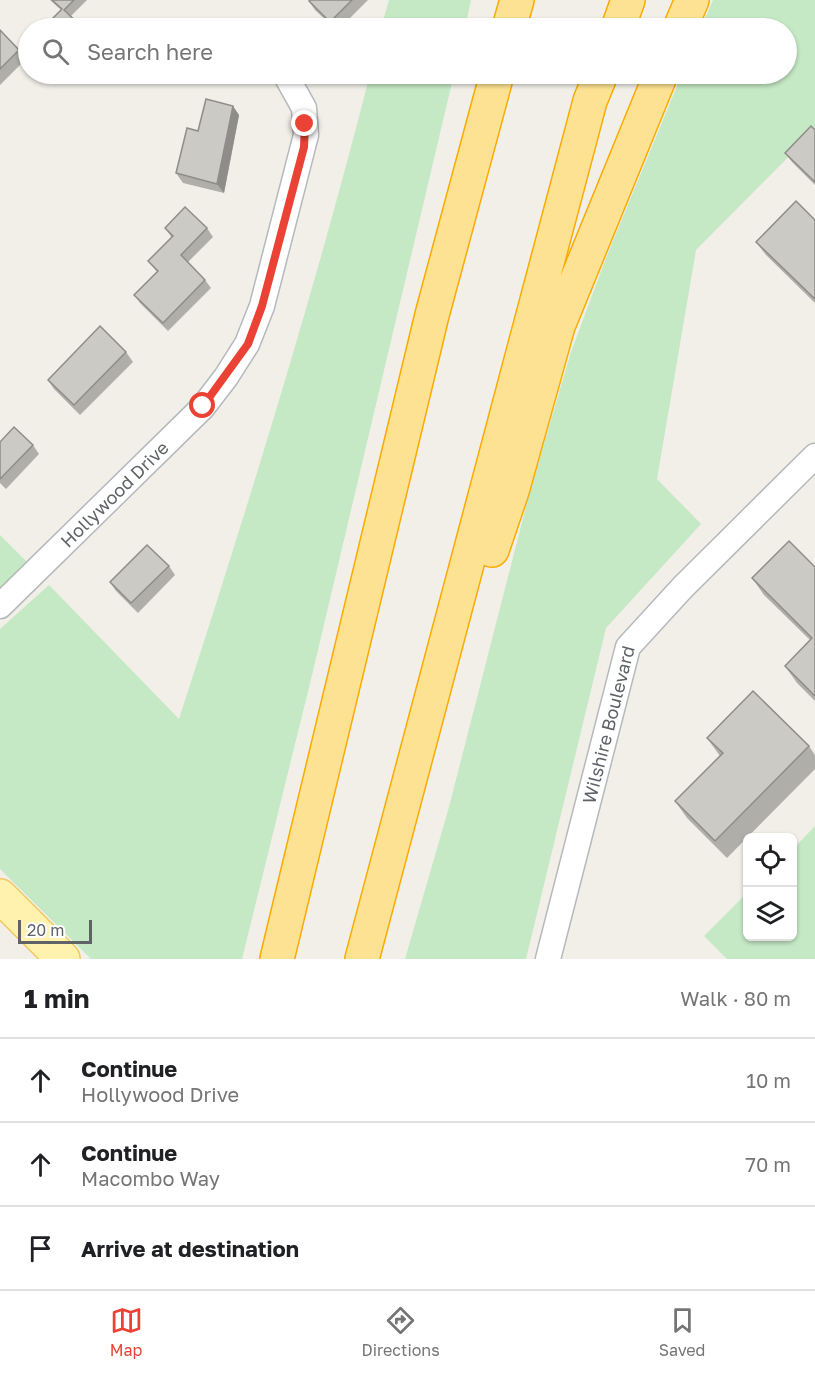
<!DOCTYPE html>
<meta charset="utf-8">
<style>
body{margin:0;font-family:"Golos Text",sans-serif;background:#f6f6f6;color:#202124}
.controls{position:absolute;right:18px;bottom:18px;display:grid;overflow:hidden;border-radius:9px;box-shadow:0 2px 4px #0004}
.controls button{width:54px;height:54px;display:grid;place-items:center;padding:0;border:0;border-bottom:2px solid #e0e0e0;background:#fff;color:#202124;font:30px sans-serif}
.scale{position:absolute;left:18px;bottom:15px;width:74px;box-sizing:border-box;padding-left:6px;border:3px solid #5f6368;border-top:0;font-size:16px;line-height:21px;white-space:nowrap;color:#5f6368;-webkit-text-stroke:4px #fff;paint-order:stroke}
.stop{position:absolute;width:18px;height:18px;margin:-14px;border:4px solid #ea4335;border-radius:50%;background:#fff}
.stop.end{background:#ea4335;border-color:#fff;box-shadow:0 2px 6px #0008}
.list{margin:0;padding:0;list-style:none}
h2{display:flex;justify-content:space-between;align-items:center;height:78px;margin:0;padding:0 24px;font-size:26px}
h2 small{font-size:20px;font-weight:400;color:#757577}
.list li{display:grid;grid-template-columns:39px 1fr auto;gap:18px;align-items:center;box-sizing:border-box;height:84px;padding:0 24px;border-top:2px solid #e0e0e0}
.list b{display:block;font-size:22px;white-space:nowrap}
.list p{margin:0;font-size:20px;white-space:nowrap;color:#757577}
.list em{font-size:20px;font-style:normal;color:#757577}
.icon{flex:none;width:33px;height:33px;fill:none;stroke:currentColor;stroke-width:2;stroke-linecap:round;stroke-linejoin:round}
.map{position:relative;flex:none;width:815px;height:959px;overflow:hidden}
.search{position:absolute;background:#fff;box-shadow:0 2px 4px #0004;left:18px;right:18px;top:18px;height:66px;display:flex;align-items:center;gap:15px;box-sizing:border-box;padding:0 21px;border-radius:33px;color:#757577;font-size:22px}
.sheet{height:330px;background:#fff}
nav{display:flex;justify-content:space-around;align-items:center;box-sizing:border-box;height:84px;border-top:2px solid #e0e0e0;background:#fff;font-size:16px;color:#757577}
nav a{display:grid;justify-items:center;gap:3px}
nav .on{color:#ea4335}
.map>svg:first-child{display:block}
</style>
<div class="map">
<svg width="815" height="959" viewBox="0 0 815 959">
<rect width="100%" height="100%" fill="#f1efe8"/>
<!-- green -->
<path fill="#c5e8c5" d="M 389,0 L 471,0 L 465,28 L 381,28 Z
M 713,0 L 815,0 L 815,130 L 696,250 L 657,479 L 701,524 L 606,628 L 526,959 L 405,959 L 449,807 L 529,495 L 571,352 L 606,258 L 682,74 L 786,74 L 786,28 L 701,28 Z
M 370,74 L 454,74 L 313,671 L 242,959 L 91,959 L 0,869 L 0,629 L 49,585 L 179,719 C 248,506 315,291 370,74 Z
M 0,535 L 30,565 L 0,593 Z
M 815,826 L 815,959 L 727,959 L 704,936 L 747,893 L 748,936 L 792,936 L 793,849 Z"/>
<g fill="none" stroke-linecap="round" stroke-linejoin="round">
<defs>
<g id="minor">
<path id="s1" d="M 0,606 L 203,407 L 226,377 L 247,344 L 262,306 L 306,135 L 304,108 L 285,74"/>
<path id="s2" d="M 548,959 L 628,647 L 683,587 L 815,456"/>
</g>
<path id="primary" d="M 0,896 L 63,959"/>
<path id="motorway" d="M 509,28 L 517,0
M 618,28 L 628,0
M 680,28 L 692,0
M 492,550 L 512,491 L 558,326 L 661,74
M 277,959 L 432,315 L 497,74
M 362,959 L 590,101 L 601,74"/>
</defs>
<!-- minor casing -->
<use href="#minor" stroke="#b5b8bc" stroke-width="27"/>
<!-- primary casing -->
<use href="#primary" stroke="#f2c960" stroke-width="36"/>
<!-- motorway casing -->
<use href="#motorway" stroke="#f9ab00" stroke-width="36"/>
<!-- minor -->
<use href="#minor" stroke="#fff" stroke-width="24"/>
<!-- primary -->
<use href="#primary" stroke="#fff2af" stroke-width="33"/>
<!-- motorway -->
<use href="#motorway" stroke="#fde293" stroke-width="33"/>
</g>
<!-- wall -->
<path fill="#afaea9" d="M 50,0 L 87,0 L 71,16 L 61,10 Z
M 310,0 L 368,0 L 340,28 L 334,28 L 315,10 L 309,1 Z
M 0,30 L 19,50 L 26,59 L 0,85 Z
M 239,115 L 224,193 L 183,183 L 176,173 L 198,131 Z
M 815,130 L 815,185 L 792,162 L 785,153 Z
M 815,220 L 815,303 L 766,255 L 756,242 Z
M 165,228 L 207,228 L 213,237 L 188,262 L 205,280 L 211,288 L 168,331 L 140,303 L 134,295 L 157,272 L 148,261 L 172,238 Z
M 126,352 L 133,362 L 80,415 L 54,389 L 48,380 Z
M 0,442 L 33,445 L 39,454 L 6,489 L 0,483 Z
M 169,566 L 175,575 L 138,613 L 116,591 L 110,582 Z
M 815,567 L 815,701 L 797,683 L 785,666 L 810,640 L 764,595 L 752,578 Z
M 707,738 L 809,746 L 815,755 L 815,769 L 727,858 L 687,818 L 675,801 L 720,756 Z"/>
<!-- shaded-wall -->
<path fill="#8f8d8a" d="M 233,106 L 239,115 L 224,193 L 217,184 Z"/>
<!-- building -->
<path fill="#cccac5" stroke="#8f8d8a" stroke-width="1.5" d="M 52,0 L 74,0 L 64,10 L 83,28 L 43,28 L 62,9 Z
M 310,0 L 352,0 L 330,22 L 309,1 Z
M 0,30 L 19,50 L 0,69 Z
M 206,99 L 233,106 L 217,184 L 176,173 L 187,128 L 198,131 Z
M 811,126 L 815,130 L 815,182 L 785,153 Z
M 796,201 L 815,220 L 815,299 L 756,242 Z
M 185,207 L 207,228 L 181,255 L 205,280 L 163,323 L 134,295 L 158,271 L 148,261 L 173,236 L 165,228 Z
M 100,326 L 126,352 L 74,405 L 48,380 Z
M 14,427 L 33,445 L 0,479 L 0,442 Z
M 789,541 L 815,567 L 815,696 L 785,666 L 812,638 L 752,578 Z
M 147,545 L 169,566 L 131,603 L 110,582 Z
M 753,691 L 809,746 L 715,841 L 675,801 L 723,753 L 707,738 Z"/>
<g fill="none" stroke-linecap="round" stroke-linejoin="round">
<!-- route -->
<path stroke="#ea4335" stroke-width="8" d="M 203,406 L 248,344 L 262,306 L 304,147 L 305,124"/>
</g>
<g text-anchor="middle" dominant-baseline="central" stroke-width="4.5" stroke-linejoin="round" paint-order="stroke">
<!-- street labels -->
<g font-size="18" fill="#5f6368" stroke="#fff">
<text stroke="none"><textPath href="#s1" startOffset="160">Hollywood Drive</textPath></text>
<text stroke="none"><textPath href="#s2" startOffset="242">Wilshire Boulevard</textPath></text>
</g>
</g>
</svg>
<div class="controls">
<button><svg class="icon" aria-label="locate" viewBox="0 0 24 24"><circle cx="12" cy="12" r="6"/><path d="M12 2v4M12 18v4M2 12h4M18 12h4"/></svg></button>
<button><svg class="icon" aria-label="layers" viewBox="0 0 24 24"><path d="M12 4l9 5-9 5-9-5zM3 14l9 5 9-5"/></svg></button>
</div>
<div class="scale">20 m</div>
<div class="stop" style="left:203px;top:406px"></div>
<div class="stop end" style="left:305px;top:124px"></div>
<div class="search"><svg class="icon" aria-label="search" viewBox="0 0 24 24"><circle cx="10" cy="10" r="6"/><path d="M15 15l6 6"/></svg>Search here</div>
</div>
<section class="sheet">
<h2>1 min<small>Walk · 80 m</small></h2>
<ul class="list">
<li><svg class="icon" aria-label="ahead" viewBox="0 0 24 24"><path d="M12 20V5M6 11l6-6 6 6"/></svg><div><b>Continue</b><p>Hollywood Drive</p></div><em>10 m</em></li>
<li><svg class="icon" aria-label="ahead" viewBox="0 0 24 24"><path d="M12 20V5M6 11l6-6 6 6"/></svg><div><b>Continue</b><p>Macombo Way</p></div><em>70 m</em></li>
<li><svg class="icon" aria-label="arrive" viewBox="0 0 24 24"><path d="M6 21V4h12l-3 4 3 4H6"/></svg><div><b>Arrive at destination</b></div></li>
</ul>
</section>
<nav>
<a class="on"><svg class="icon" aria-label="map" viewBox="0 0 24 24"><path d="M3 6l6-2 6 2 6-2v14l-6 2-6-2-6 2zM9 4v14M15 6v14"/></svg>Map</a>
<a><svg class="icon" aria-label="directions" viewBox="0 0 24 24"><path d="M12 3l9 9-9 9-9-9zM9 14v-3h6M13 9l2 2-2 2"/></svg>Directions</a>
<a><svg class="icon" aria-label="saved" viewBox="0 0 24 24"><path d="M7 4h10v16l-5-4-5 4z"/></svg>Saved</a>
</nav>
